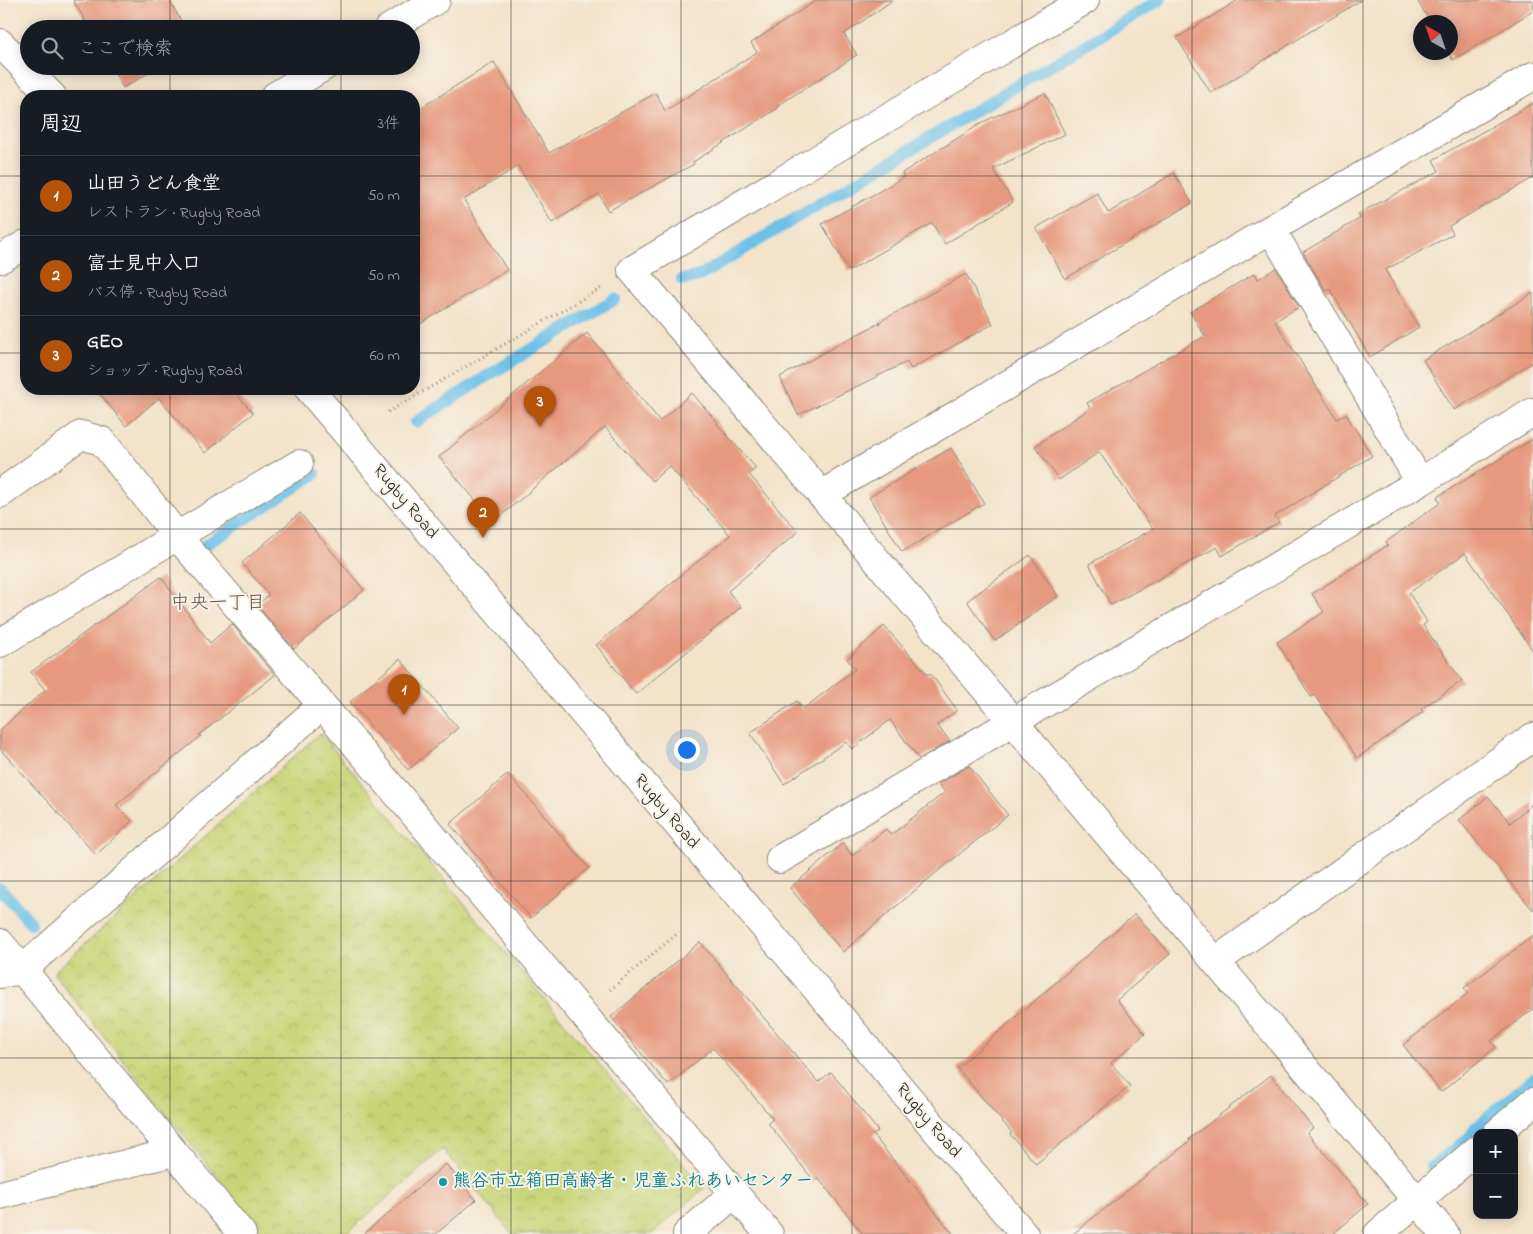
<!DOCTYPE html>
<html lang="ja">
<meta charset="utf-8">
<style>
body{margin:0;font-family:"Indie Flower","Klee One",sans-serif;background:#20242c;color:#f1f3f6}
.controls{position:absolute;right:15px;bottom:15px;display:grid;overflow:hidden;border-radius:10px;box-shadow:0 2px 12px #0003}
.controls button{width:45px;height:45px;display:grid;place-items:center;padding:0;border:0;border-bottom:1px solid #363941;background:#171b24;color:#f1f3f6;font:25px sans-serif}
.compass{position:absolute;left:1413px;top:15px;width:45px;height:45px;border-radius:50%;background:#171b24;box-shadow:0 2px 12px #0003;rotate:320deg}
.you{position:absolute;left:686px;top:749px;width:18px;height:18px;margin:-12px;border:4px solid #fff;border-radius:50%;background:#1a73e8;box-shadow:0 0 0 8px #1a73e833}
.badge{display:grid;place-items:center;width:32px;height:32px;border-radius:50%;background:#b45309;color:#fff;font-size:16px;font-weight:700}
.pin{position:absolute;translate:-50% -41px;filter:drop-shadow(0 1px 2px #0008)}
.pin::after{content:'';position:absolute;top:26px;width:18px;height:15px;background:inherit;clip-path:polygon(0 0,100% 0,50% 100%)}
.list{margin:0;padding:0;list-style:none}
h2{display:flex;justify-content:space-between;align-items:center;height:65px;margin:0;padding:0 20px;font-size:21px}
h2 small{font-size:16px;font-weight:400;color:#9ea1a6}
.list li{display:grid;grid-template-columns:32px 1fr auto;gap:15px;align-items:center;box-sizing:border-box;height:80px;padding:0 20px;border-top:1px solid #363941}
.list b{display:block;font-size:19px;white-space:nowrap}
.list p{margin:0;font-size:16px;white-space:nowrap;color:#9ea1a6}
.list em{font-size:16px;font-style:normal;color:#9ea1a6}
.icon{flex:none;width:28px;height:28px;fill:none;stroke:currentColor;stroke-width:2;stroke-linecap:round;stroke-linejoin:round}
.map{position:relative;flex:none;width:1533px;height:1234px;overflow:hidden}
.search{position:absolute;background:#171b24;box-shadow:0 2px 12px #0003;left:20px;top:20px;width:400px;height:55px;display:flex;align-items:center;gap:12px;box-sizing:border-box;padding:0 18px;border-radius:28px;color:#9ea1a6;font-size:19px}
.panel{position:absolute;background:#171b24;box-shadow:0 2px 12px #0003;left:20px;top:90px;width:400px;height:305px;border-radius:20px}
.map>svg:first-child{display:block}
</style>
<div class="map">
<svg width="1533" height="1234" viewBox="0 0 1533 1234">
<defs>
<pattern id="park-crowns" width="20" height="18" patternUnits="userSpaceOnUse" patternTransform="scale(1.25)"><rect width="20" height="18" fill="#c7d476"/><path d="M2 6a3 3 0 1 1 6 0M12 15a3 3 0 1 1 6 0" fill="none" stroke="#abb666"/></pattern>
</defs>
<rect width="100%" height="100%" fill="#f7f3e8"/>
<filter id="ink" filterUnits="userSpaceOnUse"><feTurbulence type="fractalNoise" baseFrequency=".02" numOctaves="2"/><feDisplacementMap in="SourceGraphic" scale="10" xChannelSelector="R" yChannelSelector="G"/><feConvolveMatrix kernelMatrix="1 2 1 2 8 2 1 2 1" color-interpolation-filters="sRGB"/></filter>
<filter id="wash" filterUnits="userSpaceOnUse"><feTurbulence type="fractalNoise" baseFrequency=".0096" numOctaves="4" result="noise"/><feDisplacementMap in="SourceGraphic" scale="20" xChannelSelector="R" yChannelSelector="G"/><feGaussianBlur stdDeviation="1.12" result="paint"/><feColorMatrix in="noise" values="0 0 0 0 0 0 0 0 0 0 0 0 0 0 0 0 0 1.4 0 .05"/><feComposite in="paint" operator="in"/></filter>
<g filter="url(#wash)">
<rect width="100%" height="100%" fill="#f2e3c9"/>
<!-- park -->
<path fill="url(#park-crowns)" stroke="#798050" d="M 320,733 L 704,1188 L 652,1234 L 512,1234 L 443,1149 L 346,1234 L 263,1234 L 53,973 Z"/>
<g fill="none" stroke-linecap="round" stroke-linejoin="round">
<!-- stream -->
<path stroke="#6dc1e9" stroke-width="12" d="M 682,280 L 699,276 L 1160,0
M 416,422 L 489,375 L 615,299
M 207,544 L 315,474
M 0,888 L 31,923
M 1432,1167 L 1471,1136 L 1475,1128 L 1533,1079"/>
</g>
<g id="blocks">
<!-- building -->
<path fill="#e6997f" d="M 73,0 L 169,0 L 186,29 L 90,29 Z
M 817,0 L 893,0 L 844,34 L 857,55 L 777,106 L 778,108 L 693,162 L 694,164 L 608,211 L 599,194 L 552,223 L 518,166 L 464,200 L 507,270 L 414,328 L 414,112 L 494,62 L 549,153 L 656,93 L 665,111 L 757,52 L 751,43 Z
M 1238,0 L 1361,0 L 1211,93 L 1177,38 Z
M 1417,0 L 1533,0 L 1533,11 L 1453,60 L 1448,52 L 1450,52 L 1450,22 L 1430,22 Z
M 111,66 L 160,66 L 123,88 Z
M 1045,93 L 1065,134 L 993,169 L 1013,202 L 945,244 L 932,223 L 849,271 L 822,224 L 904,177 L 902,173 L 985,121 Z
M 1533,103 L 1533,178 L 1449,226 L 1453,234 L 1385,270 L 1419,327 L 1370,357 L 1330,289 L 1326,291 L 1303,252 L 1361,218 L 1358,214 L 1439,171 L 1433,160 Z
M 1174,173 L 1192,203 L 1065,279 L 1036,228 L 1097,193 L 1108,213 Z
M 1276,268 L 1299,307 L 1275,321 L 1337,419 L 1346,414 L 1372,456 L 1275,516 L 1279,522 L 1222,556 L 1217,547 L 1111,605 L 1089,564 L 1153,529 L 1099,452 L 1059,480 L 1035,446 L 1090,408 L 1087,403 L 1205,336 L 1190,312 L 1255,273 L 1258,279 Z
M 966,274 L 993,324 L 911,369 L 907,362 L 798,415 L 780,377 L 850,338 L 880,323 L 879,322 Z
M 1533,293 L 1533,362 L 1454,410 L 1423,360 Z
M 587,333 L 660,421 L 692,393 L 718,423 L 717,424 L 756,468 L 749,474 L 798,532 L 728,591 L 741,607 L 636,694 L 596,645 L 730,535 L 669,466 L 652,481 L 605,427 L 494,522 L 439,457 Z
M 96,389 L 232,389 L 253,413 L 205,453 L 159,398 L 126,426 Z
M 1533,439 L 1533,651 L 1465,553 L 1409,593 L 1427,622 L 1423,625 L 1462,681 L 1421,709 L 1423,712 L 1357,758 L 1314,695 L 1311,697 L 1277,642 L 1324,612 L 1312,594 L 1388,545 L 1386,542 L 1440,503 L 1437,497 Z
M 951,448 L 984,503 L 902,552 L 869,497 Z
M 300,513 L 364,590 L 294,649 L 257,605 L 269,595 L 242,563 Z
M 1030,555 L 1058,596 L 995,641 L 967,601 Z
M 161,577 L 210,643 L 232,624 L 275,675 L 199,735 L 201,736 L 116,805 L 132,821 L 96,855 L 0,749 L 0,730 L 45,690 L 31,672 Z
M 884,626 L 928,675 L 930,673 L 957,710 L 937,725 L 950,741 L 919,759 L 890,720 L 852,749 L 846,742 L 784,784 L 750,733 L 797,701 L 803,709 L 855,669 L 847,659 Z
M 400,659 L 458,728 L 408,770 L 350,702 Z
M 969,766 L 1008,815 L 926,881 L 843,952 L 790,888 L 843,843 L 852,856 L 886,829 L 891,835 L 945,792 L 938,784 Z
M 508,774 L 589,868 L 531,918 L 450,824 Z
M 1488,796 L 1510,823 L 1533,803 L 1533,910 L 1459,820 Z
M 1135,914 L 1170,954 L 1117,1000 L 1145,1034 L 1111,1063 L 1130,1086 L 1036,1164 L 1010,1134 L 1012,1133 L 957,1068 Z
M 1533,936 L 1533,1009 L 1491,1041 L 1496,1047 L 1441,1092 L 1403,1045 L 1468,993 L 1464,988 Z
M 700,942 L 818,1082 L 831,1072 L 878,1131 L 873,1135 L 953,1234 L 863,1234 L 818,1178 L 814,1181 L 768,1123 L 773,1119 L 713,1048 L 668,1085 L 611,1017 Z
M 1271,1075 L 1313,1128 L 1307,1133 L 1368,1204 L 1333,1234 L 1073,1234 L 1190,1141 L 1189,1139 Z
M 446,1164 L 476,1200 L 436,1234 L 364,1234 Z"/>
</g>
</g>
<g filter="url(#ink)">
<use href="#blocks" fill-opacity="0" stroke="#8e877a" stroke-width="1"/>
<g fill="none" stroke-linecap="round" stroke-linejoin="round">
<defs>
<path id="minor" d="M 1085,0 L 632,270 L 1445,1234
M 1271,229 L 1420,482
M 0,494 L 81,435 L 102,441 L 177,536 L 322,705 L 769,1234
M 821,495 L 1271,229 L 1533,76
M 0,643 L 177,536 L 299,464
M 780,859 L 1420,482 L 1533,412
M 0,943 L 242,1234
M 1216,961 L 1533,737
M 0,974 L 22,970 L 322,705
M 1497,1133 L 1533,1102
M 0,1195 L 174,1152
M 687,1234 L 735,1193
M 1378,1234 L 1477,1150"/>
<path id="tertiary" d="M 388,29 L 436,0
M 0,43 L 52,96
M 275,96 L 325,66
M 0,259 L 26,244
M 309,389 L 1024,1234"/>
</defs>
<!-- minor casing -->
<use href="#minor" stroke="#8e877a" stroke-width="30"/>
<!-- tertiary casing -->
<use href="#tertiary" stroke="#8e877a" stroke-width="30"/>
<!-- path -->
<path stroke="#8e877a" stroke-width="3" stroke-dasharray="1 4" stroke-linecap="butt" d="M 388,412 L 603,287
M 610,990 L 679,932"/>
<!-- minor -->
<use href="#minor" stroke="#fff" stroke-width="28"/>
<!-- tertiary -->
<use href="#tertiary" stroke="#fff" stroke-width="28"/>
</g>
</g>
<!-- grid -->
<path fill="none" stroke="#2b2b2b" stroke-width="1" stroke-opacity="0.55" d="M 170,0 L 170,29M 341,0 L 341,29M 511,0 L 511,1234M 681,0 L 681,1234M 852,0 L 852,1234M 1022,0 L 1022,1234M 1192,0 L 1192,1234M 1363,0 L 1363,1234M 170,66 L 170,96M 341,66 L 341,96M 0,176 L 26,176M 414,176 L 1533,176M 0,353 L 26,353M 414,353 L 1533,353M 170,389 L 170,1234M 341,389 L 341,1234M 0,529 L 1533,529M 0,705 L 1533,705M 0,881 L 1533,881M 0,1058 L 1533,1058"/>
<!-- markers -->
<circle fill="#0f9aa8" stroke="#f7f3e8" stroke-width="2" cx="443" cy="1182" r="5"/>
<g text-anchor="middle" dominant-baseline="central" stroke-width="4" stroke-linejoin="round" paint-order="stroke">
<!-- street labels -->
<g font-size="18" fill="#2b2b2b" stroke="#f7f3e8">
<text transform="translate(405 502) rotate(50)">Rugby Road</text>
<text transform="translate(666 812) rotate(50)">Rugby Road</text>
<text transform="translate(928 1121) rotate(50)">Rugby Road</text>
</g>
<!-- culture labels -->
<g font-size="18" font-weight="bold" fill="#0d838f" stroke="#f7f3e8" text-anchor="start">
<text x="453" y="1182">熊谷市立箱田高齢者・児童ふれあいセンター</text>
</g>
<!-- neighbourhood labels -->
<g font-size="19" fill="#6c5248" stroke="#f7f3e8">
<text x="218" y="603">中央一丁目</text>
</g>
</g>
</svg>
<div class="controls">
<button>+</button>
<button>−</button>
</div>
<svg class="compass" viewBox="-18 -18 36 36"><path d="M0-13l5 13h-10z" fill="#e53935"/><path d="M0 13l5-13h-10z" fill="#9ea1a6"/></svg>
<div class="you"></div>
<div class="pin badge" style="left:404px;top:715px">1</div>
<div class="pin badge" style="left:483px;top:538px">2</div>
<div class="pin badge" style="left:540px;top:427px">3</div>
<div class="search"><svg class="icon" aria-label="search" viewBox="0 0 24 24"><circle cx="10" cy="10" r="6"/><path d="M15 15l6 6"/></svg>ここで検索</div>
<section class="panel">
<h2>周辺<small>3件</small></h2>
<ul class="list">
<li><span class="badge">1</span><div><b>山田うどん食堂</b><p>レストラン · Rugby Road</p></div><em>50 m</em></li>
<li><span class="badge">2</span><div><b>富士見中入口</b><p>バス停 · Rugby Road</p></div><em>50 m</em></li>
<li><span class="badge">3</span><div><b>GEO</b><p>ショップ · Rugby Road</p></div><em>60 m</em></li>
</ul>
</section>
</div>
